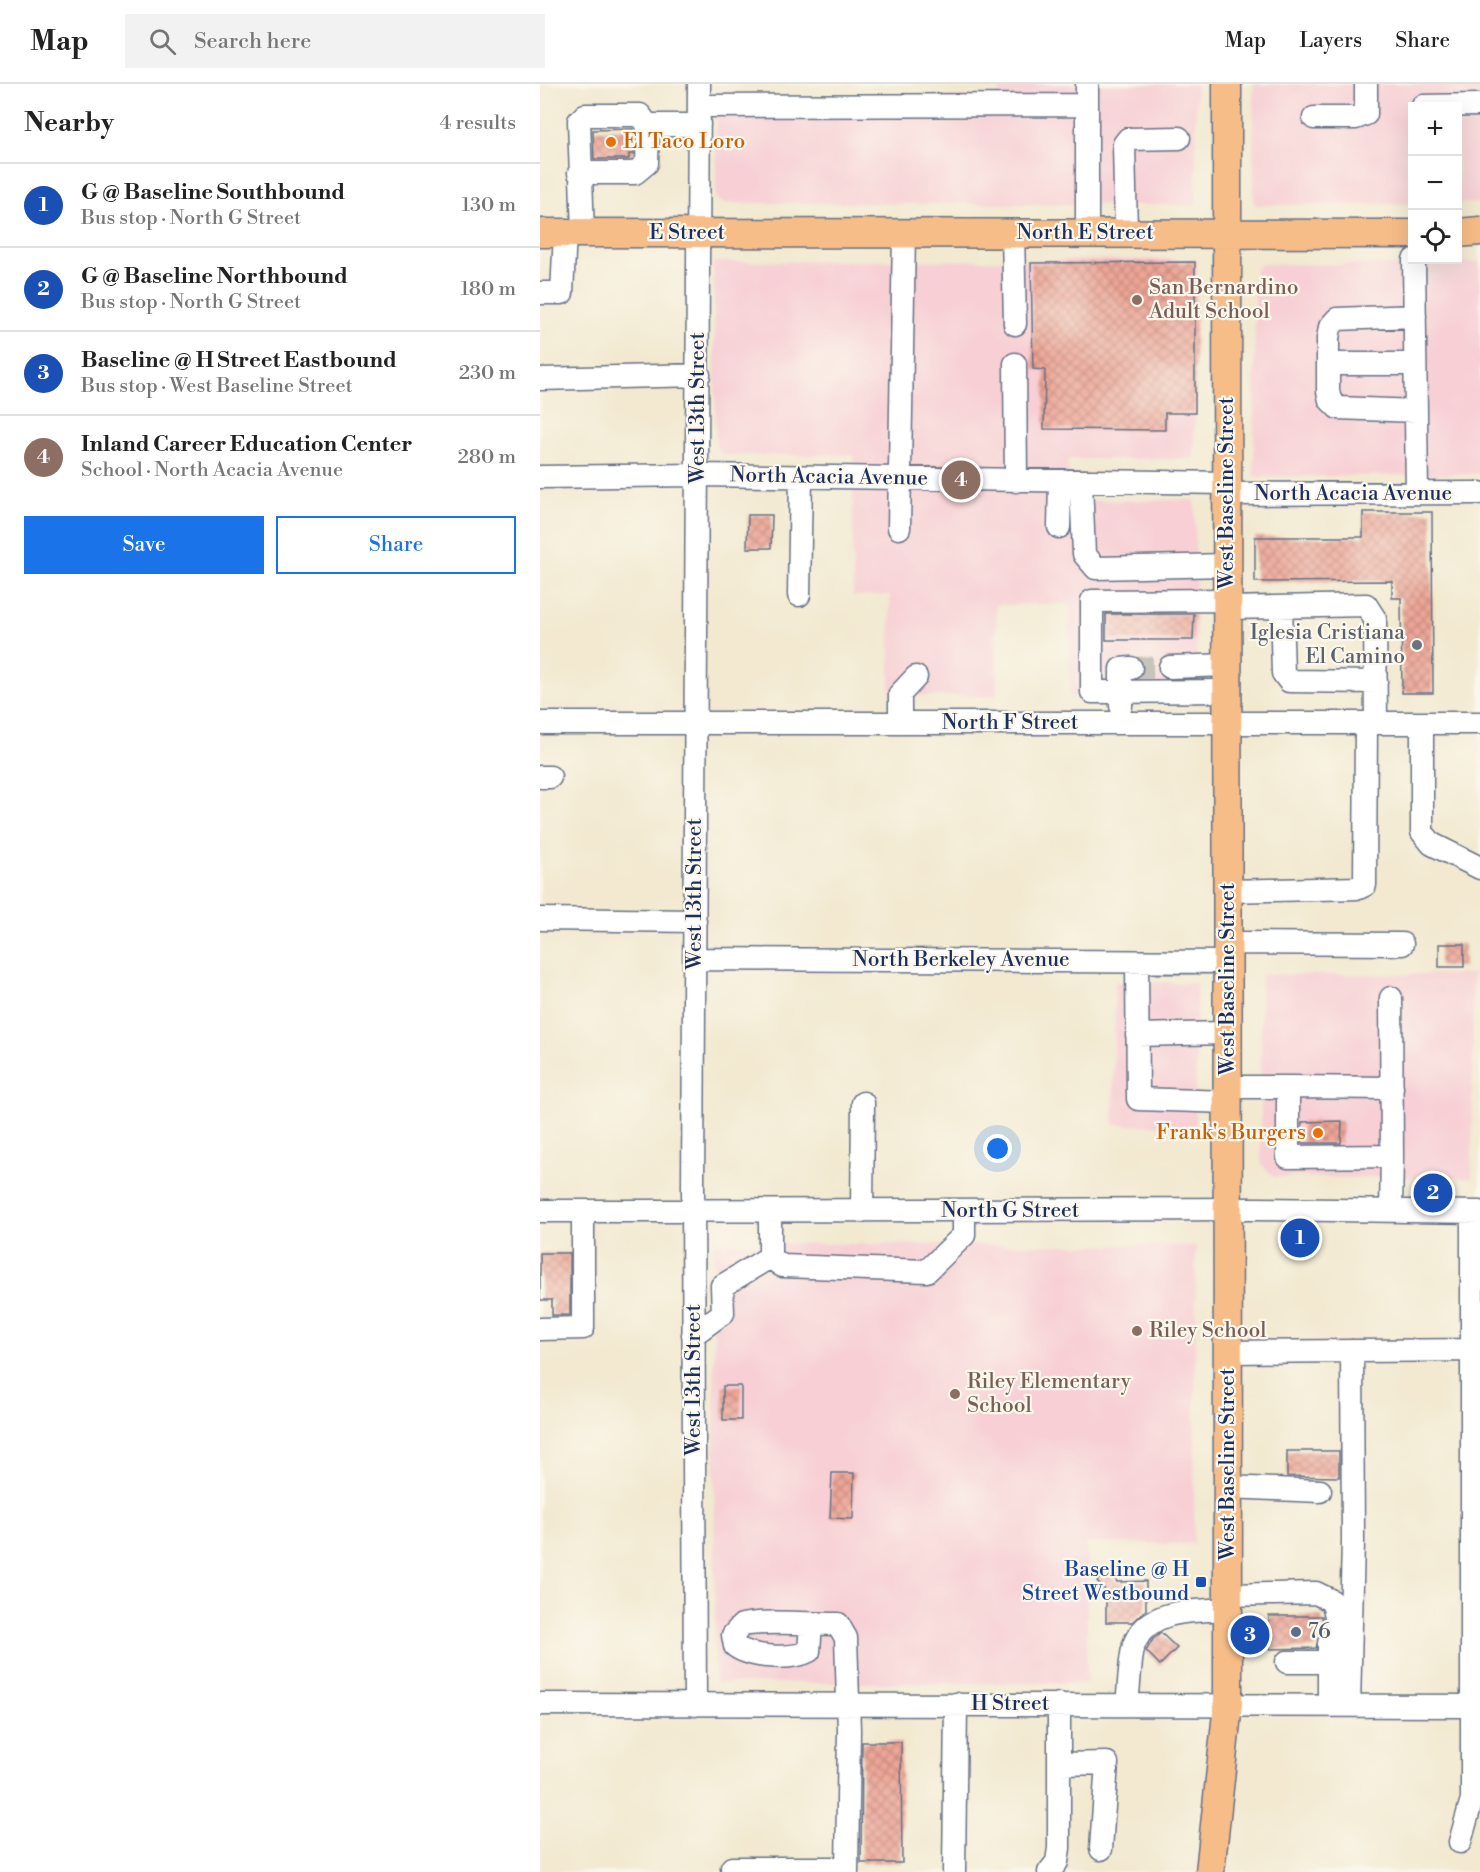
<!DOCTYPE html>
<meta charset="utf-8">
<style>
body{margin:0;font-family:"Libre Bodoni",serif;background:#f2f2f2;color:#222}
.controls{position:absolute;right:18px;top:18px;display:grid;overflow:hidden;border-radius:0px;box-shadow:0 6px 24px #0002}
.controls button{width:54px;height:54px;display:grid;place-items:center;padding:0;border:0;border-bottom:2px solid #e0e0e0;background:#fff;color:#222;font:30px sans-serif}
.you{position:absolute;left:458px;top:1065px;width:21px;height:21px;margin:-15px;border:4px solid #fff;border-radius:50%;background:#1a73e8;box-shadow:0 0 0 9px #1a73e833}
.badge{display:grid;place-items:center;width:39px;height:39px;border-radius:50%;background:#1a73e8;color:#fff;font-size:20px;font-weight:700}
.pin{position:absolute;translate:-50% -50%;border:3px solid #fff;box-shadow:0 2px 6px #0006}
.list{margin:0;padding:0;list-style:none}
h2{display:flex;justify-content:space-between;align-items:center;height:78px;margin:0;padding:0 24px;font-size:26px}
h2 small{font-size:20px;font-weight:400;color:#767676}
.list li{display:grid;grid-template-columns:39px 1fr auto;gap:18px;align-items:center;box-sizing:border-box;height:84px;padding:0 24px;border-top:2px solid #e0e0e0}
.list b{display:block;font-size:22px;white-space:nowrap}
.list p{margin:0;font-size:20px;white-space:nowrap;color:#767676}
.list em{font-size:20px;font-style:normal;color:#767676}
.actions{display:flex;gap:12px;padding:18px 24px}
.actions a{flex:1;padding:14px 0;border:2px solid #1a73e8;border-radius:0px;text-align:center;font-size:21px;color:#1a73e8}
.actions .main{background:#1a73e8;color:#fff}
.icon{flex:none;width:33px;height:33px;fill:none;stroke:currentColor;stroke-width:2;stroke-linecap:round;stroke-linejoin:round}
.map{position:relative;flex:none;width:940px;height:1788px;overflow:hidden}
header{display:flex;align-items:center;gap:36px;box-sizing:border-box;height:84px;padding:0 30px;background:#fff;border-bottom:2px solid #e0e0e0}
header strong{font-size:28px}
nav{display:flex;gap:33px;margin-inline-start:auto;font-size:21px}
.search{width:420px;height:54px;background:#f2f2f2;display:flex;align-items:center;gap:15px;box-sizing:border-box;padding:0 21px;border-radius:0px;color:#767676;font-size:22px}
main{display:flex}
aside{flex:1;background:#fff}
.map>svg:first-child{display:block}
</style>
<header>
<strong>Map</strong>
<div class="search"><svg class="icon" aria-label="search" viewBox="0 0 24 24"><circle cx="10" cy="10" r="6"/><path d="M15 15l6 6"/></svg>Search here</div>
<nav><a>Map</a><a>Layers</a><a>Share</a></nav>
</header>
<main>
<aside>
<h2>Nearby<small>4 results</small></h2>
<ul class="list">
<li><span class="badge" style="background:#1a4fb4">1</span><div><b>G @ Baseline Southbound</b><p>Bus stop · North G Street</p></div><em>130 m</em></li>
<li><span class="badge" style="background:#1a4fb4">2</span><div><b>G @ Baseline Northbound</b><p>Bus stop · North G Street</p></div><em>180 m</em></li>
<li><span class="badge" style="background:#1a4fb4">3</span><div><b>Baseline @ H Street Eastbound</b><p>Bus stop · West Baseline Street</p></div><em>230 m</em></li>
<li><span class="badge" style="background:#8d6e63">4</span><div><b>Inland Career Education Center</b><p>School · North Acacia Avenue</p></div><em>280 m</em></li>
</ul>
<div class="actions"><a class="main">Save</a><a>Share</a></div>
</aside>
<div class="map">
<svg width="940" height="1788" viewBox="0 0 940 1788">
<defs>
<pattern id="building-cross-hatch" width="8" height="8" patternUnits="userSpaceOnUse" patternTransform="scale(1.5)"><rect width="8" height="8" fill="#eea696"/><path d="M0 0l8 8M0 8l8-8" fill="none" stroke="#c0887e"/></pattern>
</defs>
<rect width="100%" height="100%" fill="#fbf7ec"/>
<filter id="ink" filterUnits="userSpaceOnUse"><feTurbulence type="fractalNoise" baseFrequency=".0167" numOctaves="2"/><feDisplacementMap in="SourceGraphic" scale="12" xChannelSelector="R" yChannelSelector="G"/><feConvolveMatrix kernelMatrix="1 2 1 2 8 2 1 2 1" color-interpolation-filters="sRGB"/></filter>
<filter id="wash" filterUnits="userSpaceOnUse"><feTurbulence type="fractalNoise" baseFrequency=".008" numOctaves="4" result="noise"/><feDisplacementMap in="SourceGraphic" scale="24" xChannelSelector="R" yChannelSelector="G"/><feGaussianBlur stdDeviation="1.35" result="paint"/><feColorMatrix in="noise" values="0 0 0 0 0 0 0 0 0 0 0 0 0 0 0 0 0 1.4 0 .05"/><feComposite in="paint" operator="in"/></filter>
<g filter="url(#wash)">
<rect width="100%" height="100%" fill="#f2e9d0"/>
<!-- built -->
<path fill="#f7cfd4" d="M 459,0 L 656,0 L 656,121 L 183,119 L 176,114 L 176,17 L 459,12 Z
M 713,0 L 940,0 L 940,119 L 918,119 L 918,22 L 872,22 L 872,120 L 714,121 Z
M 653,175 L 657,177 L 654,375 L 528,375 L 530,417 L 655,416 L 657,612 L 530,612 L 529,520 L 456,521 L 457,612 L 350,612 L 350,511 L 313,512 L 313,371 L 183,371 L 176,363 L 173,178 Z
M 920,178 L 940,178 L 940,390 L 718,393 L 714,391 L 715,186 L 721,180 L 899,181 Z
M 933,890 L 932,1094 L 734,1093 L 721,1080 L 721,891 Z
M 575,898 L 657,899 L 655,1042 L 573,1041 Z
M 174,1159 L 656,1162 L 654,1460 L 547,1459 L 547,1599 L 175,1599 Z"/>
<g id="blocks">
<!-- building -->
<path fill="url(#building-cross-hatch)" d="M 93,45 L 94,70 L 89,70 L 89,75 L 54,75 L 53,46 Z
M 655,178 L 655,329 L 625,329 L 625,346 L 504,345 L 505,286 L 493,285 L 491,179 Z
M 823,428 L 892,428 L 893,609 L 862,609 L 861,514 L 852,514 L 852,497 L 715,498 L 715,453 L 823,453 Z
M 208,431 L 232,431 L 231,464 L 207,464 Z
M 566,530 L 654,530 L 653,556 L 566,556 Z
M 899,860 L 924,860 L 924,883 L 899,883 Z
M 802,1037 L 801,1059 L 762,1059 L 762,1038 Z
M 0,1169 L 30,1169 L 30,1231 L 12,1231 L 12,1216 L 0,1216 Z
M 183,1302 L 201,1302 L 201,1336 L 183,1336 Z
M 747,1367 L 799,1367 L 799,1393 L 747,1392 Z
M 292,1389 L 314,1389 L 313,1435 L 290,1434 Z
M 569,1487 L 577,1498 L 606,1497 L 606,1526 L 592,1538 L 566,1538 L 566,1507 L 557,1497 Z
M 729,1532 L 782,1532 L 783,1542 L 776,1564 L 730,1565 Z
M 621,1549 L 637,1564 L 620,1581 L 606,1567 L 613,1555 Z
M 322,1658 L 361,1658 L 362,1779 L 321,1779 Z"/>
</g>
</g>
<g filter="url(#ink)">
<use href="#blocks" fill-opacity="0" stroke="#667086" stroke-width="1.5"/>
<g fill="none" stroke-linecap="round" stroke-linejoin="round">
<!-- minor-tunnel -->
<path stroke="#c7c4b9" stroke-width="22" stroke-dasharray="22 11" stroke-linecap="butt" d="M 591,584 L 630,583"/>
<defs>
<path id="minor" d="M 159,22 L 547,21
M 883,22 L 940,21
M 774,34 L 816,34 L 826,30 L 826,0
M 39,89 L 95,89 L 107,79 L 108,41
M 43,149 L 39,37 L 45,31 L 100,31 L 108,41 L 159,41
M 473,149 L 475,240
M 547,149 L 547,0
M 586,149 L 584,60 L 588,55 L 639,54
M 874,176 L 877,409
M 0,209 L 22,209 L 25,149
M 875,232 L 797,235 L 790,243 L 788,255 L 788,307 L 790,316 L 798,324 L 876,327
M 475,280 L 476,397
M 788,280 L 875,280
M 0,295 L 159,291
M 0,393 L 158,391 L 686,399
M 541,398 L 544,470 L 556,484 L 687,481
M 686,410 L 940,409
M 519,443 L 520,397
M 359,444 L 364,149
M 259,511 L 261,393
M 687,516 L 552,517 L 552,608 L 688,607
M 741,523 L 743,589 L 749,597 L 836,598
M 687,524 L 826,521 L 835,535 L 836,639
M 630,583 L 688,581
M 581,622 L 581,585 L 591,584
M 0,639 L 940,639
M 360,639 L 360,610 L 376,593
M 882,639 L 882,748 L 892,760 L 940,784
M 0,693 L 10,693
M 688,807 L 819,804 L 825,801 L 826,639
M 0,835 L 155,837
M 688,859 L 862,860
M 155,875 L 688,878
M 597,878 L 598,1015 L 688,1018
M 851,914 L 852,1072
M 597,951 L 686,949
M 688,1003 L 748,1003 L 748,1073 L 852,1072 L 851,1126
M 748,1003 L 852,1004
M 0,1127 L 717,1125 L 940,1128
M 322,1127 L 323,1019
M 230,1128 L 230,1173 L 242,1182 L 387,1187 L 424,1151 L 424,1127
M 0,1245 L 43,1244 L 43,1128
M 153,1251 L 183,1229 L 182,1202 L 230,1173
M 688,1268 L 940,1266
M 688,1403 L 780,1407
M 688,1511 L 776,1509 L 792,1517 C 797,1534 801,1545 789,1559 L 789,1621
M 271,1540 L 269,1567 C 252,1576 211,1574 195,1562 L 193,1551 L 202,1541 C 233,1536 266,1540 298,1540 L 306,1554 L 309,1646 L 307,1788
M 747,1578 L 788,1578
M 0,1620 L 940,1622
M 587,1620 C 589,1607 590,1565 596,1556 C 613,1523 656,1528 688,1525
M 155,1621 L 153,1103 L 159,0
M 809,1621 L 813,1457 L 812,1267
M 520,1680 L 567,1679 L 561,1765
M 920,1758 L 932,1715 L 932,1128
M 192,1784 L 307,1784
M 414,1788 L 416,1620
M 509,1788 L 517,1778 L 519,1764 L 519,1620"/>
<path id="major" d="M 0,149 L 872,150
M 918,149 L 940,147
M 670,1788 L 688,1620 L 687,0"/>
</defs>
<!-- minor casing -->
<use href="#minor" stroke="#667086" stroke-width="25"/>
<!-- major casing -->
<use href="#major" stroke="#667086" stroke-width="31"/>
<!-- minor -->
<use href="#minor" stroke="#fff" stroke-width="22"/>
<!-- major -->
<use href="#major" stroke="#f7bd88" stroke-width="28"/>
</g>
</g>
<!-- markers -->
<g fill="#e8710a" stroke="#fbf7ec" stroke-width="2">
<circle cx="71" cy="58" r="6"/>
<circle cx="778" cy="1049" r="6"/>
</g>
<g fill="#8d6e63" stroke="#fbf7ec" stroke-width="2">
<circle cx="597" cy="216" r="6"/>
<circle cx="597" cy="1247" r="6"/>
<circle cx="415" cy="1310" r="6"/>
</g>
<circle fill="#6b7280" stroke="#fbf7ec" stroke-width="2" cx="877" cy="561" r="6"/>
<rect fill="#1a4fb4" stroke="#fbf7ec" stroke-width="2" x="655" y="1492" width="12" height="12" rx="3"/>
<circle fill="#5c6f8a" stroke="#fbf7ec" stroke-width="2" cx="756" cy="1548" r="6"/>
<g text-anchor="middle" dominant-baseline="central" stroke-width="4.5" stroke-linejoin="round" paint-order="stroke">
<!-- food labels -->
<g font-size="21" fill="#c56008" stroke="#fbf7ec" text-anchor="start">
<text x="83" y="58">El Taco Loro</text>
<text x="766" y="1049" text-anchor="end">Frank's Burgers</text>
</g>
<!-- street labels -->
<g font-size="21" fill="#1b2f5e" stroke="#fbf7ec">
<text x="147" y="149">E Street</text>
<text x="545" y="149">North E Street</text>
<text transform="translate(158 324) rotate(-90)">West 13th Street</text>
<text transform="translate(289 393) rotate(1)">North Acacia Avenue</text>
<text transform="translate(687 409) rotate(-90)">West Baseline Street</text>
<text x="813" y="410">North Acacia Avenue</text>
<text x="470" y="639">North F Street</text>
<text transform="translate(155 810) rotate(-90)">West 13th Street</text>
<text x="421" y="876">North Berkeley Avenue</text>
<text transform="translate(688 895) rotate(-90)">West Baseline Street</text>
<text x="470" y="1127">North G Street</text>
<text transform="translate(154 1296) rotate(-90)">West 13th Street</text>
<text transform="translate(688 1380) rotate(-90)">West Baseline Street</text>
<text x="470" y="1620">H Street</text>
</g>
<!-- education labels -->
<g font-size="21" fill="#785e54" stroke="#fbf7ec" text-anchor="start">
<text x="609" y="204">San Bernardino<tspan x="609" dy="24">Adult School</tspan></text>
<text x="609" y="1247">Riley School</text>
<text x="427" y="1298">Riley Elementary<tspan x="427" dy="24">School</tspan></text>
</g>
<!-- worship labels -->
<g font-size="21" fill="#5b616d" stroke="#fbf7ec" text-anchor="end">
<text x="865" y="549">Iglesia Cristiana<tspan x="865" dy="24">El Camino</tspan></text>
</g>
<!-- transit labels -->
<g font-size="21" fill="#164399" stroke="#fbf7ec" text-anchor="end">
<text x="649" y="1486">Baseline @ H<tspan x="649" dy="24">Street Westbound</tspan></text>
</g>
<!-- service labels -->
<g font-size="21" fill="#4e5e75" stroke="#fbf7ec" text-anchor="start">
<text x="768" y="1548">76</text>
</g>
</g>
</svg>
<div class="controls">
<button>+</button>
<button>−</button>
<button><svg class="icon" aria-label="locate" viewBox="0 0 24 24"><circle cx="12" cy="12" r="6"/><path d="M12 2v4M12 18v4M2 12h4M18 12h4"/></svg></button>
</div>
<div class="you"></div>
<div class="pin badge" style="left:760px;top:1154px;background:#1a4fb4">1</div>
<div class="pin badge" style="left:893px;top:1109px;background:#1a4fb4">2</div>
<div class="pin badge" style="left:710px;top:1551px;background:#1a4fb4">3</div>
<div class="pin badge" style="left:421px;top:396px;background:#8d6e63">4</div>
</div>
</main>
